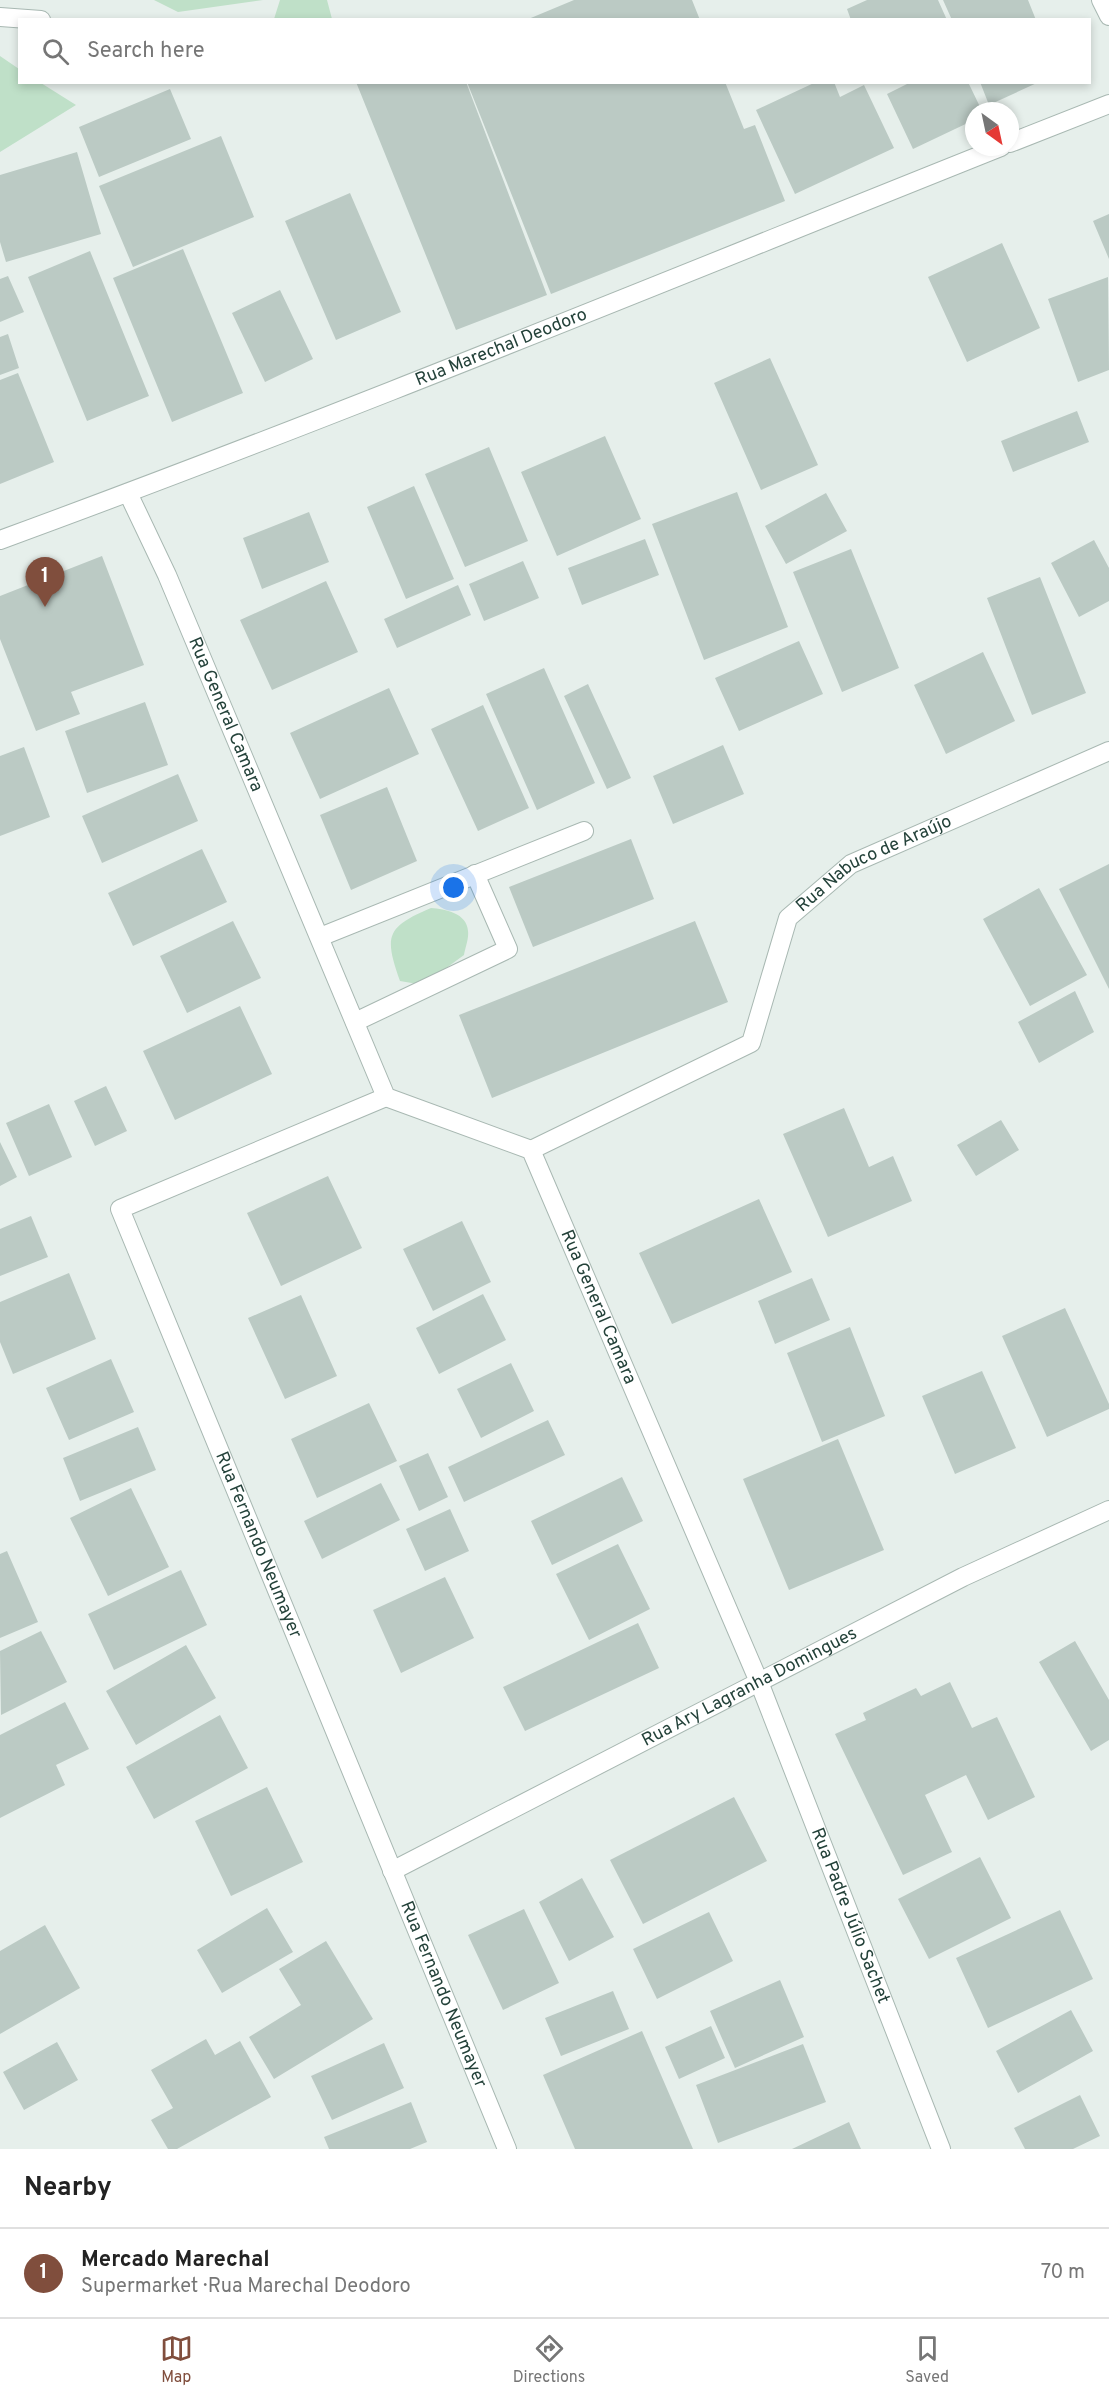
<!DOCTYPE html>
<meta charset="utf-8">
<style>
body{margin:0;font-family:Overpass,sans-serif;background:#f6f6f6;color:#222}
.compass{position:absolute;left:965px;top:102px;width:54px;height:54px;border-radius:50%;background:#fff;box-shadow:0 3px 9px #0003;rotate:147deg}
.you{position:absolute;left:454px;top:888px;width:21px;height:21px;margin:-15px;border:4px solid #fff;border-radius:50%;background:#1a73e8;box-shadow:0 0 0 9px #1a73e833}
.badge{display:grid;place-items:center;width:39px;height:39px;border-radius:50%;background:#804e3d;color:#fff;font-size:20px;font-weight:700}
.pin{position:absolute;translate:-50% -50px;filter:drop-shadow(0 2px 3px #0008)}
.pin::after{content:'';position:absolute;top:32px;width:21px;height:18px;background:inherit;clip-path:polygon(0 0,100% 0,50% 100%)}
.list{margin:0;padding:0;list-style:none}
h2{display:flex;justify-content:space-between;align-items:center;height:78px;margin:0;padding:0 24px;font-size:26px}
h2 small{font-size:20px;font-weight:400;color:#767676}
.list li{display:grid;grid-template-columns:39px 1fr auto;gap:18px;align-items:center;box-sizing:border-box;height:90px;padding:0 24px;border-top:2px solid #e0e0e0}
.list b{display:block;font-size:22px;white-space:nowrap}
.list p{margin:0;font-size:20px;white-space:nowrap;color:#767676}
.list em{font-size:20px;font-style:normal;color:#767676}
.icon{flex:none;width:33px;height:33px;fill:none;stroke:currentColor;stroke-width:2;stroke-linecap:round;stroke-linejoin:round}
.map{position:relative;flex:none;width:1109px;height:2149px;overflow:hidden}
.search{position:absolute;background:#fff;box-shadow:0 3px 9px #0003;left:18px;right:18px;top:18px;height:66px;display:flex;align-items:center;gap:15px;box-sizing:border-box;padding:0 21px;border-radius:0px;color:#767676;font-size:22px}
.sheet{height:168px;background:#fff}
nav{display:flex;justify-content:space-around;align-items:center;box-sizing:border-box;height:84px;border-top:2px solid #e0e0e0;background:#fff;font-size:16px;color:#767676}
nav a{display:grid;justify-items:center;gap:3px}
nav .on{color:#804e3d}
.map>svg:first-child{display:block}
</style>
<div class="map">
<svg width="1109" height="2149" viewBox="0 0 1109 2149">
<rect width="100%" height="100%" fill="#e6efeb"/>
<!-- green -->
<path fill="#bfe0c8" d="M 154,0 L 263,0 L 178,12 Z
M 280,0 L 327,0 L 332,19 L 274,19 Z
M 0,56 L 19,69 L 20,82 L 41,83 L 76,105 L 0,152 Z
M 431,908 C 445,909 467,913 468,931 C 469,939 465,948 464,955 L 423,985 L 400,981 C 384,936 386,927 431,908 Z"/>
<!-- building -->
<path fill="#bbcac4" d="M 574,0 L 692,0 L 700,20 L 526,20 Z
M 867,0 L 938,0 L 947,20 L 851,20 L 847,9 Z
M 943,0 L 1028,0 L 1036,20 L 952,20 Z
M 356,82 L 466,82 L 547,295 L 456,330 Z
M 467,82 L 725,82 L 744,129 L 755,125 L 785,201 L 551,294 Z
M 816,82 L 834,82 L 840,97 L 864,85 L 894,148 L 795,194 L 756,110 Z
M 911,82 L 968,82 L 982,111 L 974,111 L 974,120 L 913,149 L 887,94 Z
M 980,82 L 1039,82 L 989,105 Z
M 170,89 L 191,139 L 99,177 L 79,127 Z
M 221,136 L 254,217 L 133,267 L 99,186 Z
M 77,152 L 101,234 L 6,262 L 0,242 L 0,175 Z
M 350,193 L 401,312 L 336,340 L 285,221 Z
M 1109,214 L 1109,259 L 1093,221 Z
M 1002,243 L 1040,328 L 967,362 L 928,277 Z
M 183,249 L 243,393 L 172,422 L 113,278 Z
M 90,251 L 149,396 L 87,421 L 28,277 Z
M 8,276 L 24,312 L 0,322 L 0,279 Z
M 1108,277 L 1109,370 L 1078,382 L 1048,299 Z
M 280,290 L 313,359 L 265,382 L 232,313 Z
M 8,334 L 19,368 L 0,375 L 0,337 Z
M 770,358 L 818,465 L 761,490 L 714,383 Z
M 18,373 L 54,462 L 0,484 L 0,380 Z
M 1077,411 L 1089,442 L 1013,472 L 1001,441 Z
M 605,436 L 641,519 L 557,556 L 521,472 Z
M 489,447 L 528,541 L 465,567 L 425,474 Z
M 414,486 L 454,579 L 406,599 L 367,507 Z
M 737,492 L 788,627 L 704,660 L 652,524 Z
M 826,493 L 847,531 L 786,564 L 765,526 Z
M 309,512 L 329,562 L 262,589 L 243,538 Z
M 645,539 L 659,575 L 582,605 L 568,568 Z
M 1094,540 L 1109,568 L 1109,601 L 1079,617 L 1051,563 Z
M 851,549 L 899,668 L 842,692 L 793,572 Z
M 102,556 L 144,665 L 71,692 L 80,714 L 36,731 L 0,639 L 0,596 Z
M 523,561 L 539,598 L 484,621 L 469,584 Z
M 1040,577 L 1086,693 L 1032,715 L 987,598 Z
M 326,581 L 358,652 L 272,690 L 240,620 Z
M 458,585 L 471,615 L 397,648 L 384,619 Z
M 799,641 L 823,694 L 739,731 L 715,678 Z
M 983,652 L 1015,721 L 946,754 L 914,685 Z
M 544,668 L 595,783 L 537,810 L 486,694 Z
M 588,684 L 631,778 L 607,789 L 564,696 Z
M 389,688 L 419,754 L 320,799 L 290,733 Z
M 145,702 L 168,765 L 87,793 L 65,731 Z
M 483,705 L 529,808 L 478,831 L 431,729 Z
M 723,745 L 744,794 L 673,824 L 653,776 Z
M 24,747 L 50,817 L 0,836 L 0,756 Z
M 178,774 L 198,821 L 102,863 L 82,816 Z
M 387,787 L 417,861 L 351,890 L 320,815 Z
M 631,839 L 654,899 L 533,947 L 509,887 Z
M 202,849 L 227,902 L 133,946 L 108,893 Z
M 1109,864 L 1109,989 L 1059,889 Z
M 1039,888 L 1087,975 L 1030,1006 L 983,919 Z
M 233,921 L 261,978 L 187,1013 L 160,956 Z
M 695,921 L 728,1002 L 492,1098 L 459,1015 Z
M 1075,991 L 1094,1032 L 1039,1063 L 1018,1022 Z
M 240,1006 L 272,1074 L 175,1120 L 143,1051 Z
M 106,1086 L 127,1131 L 95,1146 L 74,1101 Z
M 49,1104 L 72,1157 L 29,1176 L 6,1123 Z
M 844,1108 L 869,1167 L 893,1156 L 912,1201 L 828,1237 L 783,1134 Z
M 1001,1120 L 1019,1150 L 976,1176 L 957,1145 Z
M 0,1142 L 17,1177 L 0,1186 Z
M 328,1176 L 362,1248 L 281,1286 L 247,1213 Z
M 759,1199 L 792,1272 L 672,1324 L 639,1253 Z
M 31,1216 L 48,1257 L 0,1276 L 0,1229 Z
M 462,1221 L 491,1282 L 433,1311 L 403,1249 Z
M 69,1273 L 96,1339 L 13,1374 L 0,1342 L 0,1302 Z
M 812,1278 L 830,1320 L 775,1344 L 758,1301 Z
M 483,1294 L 506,1340 L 439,1374 L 416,1328 Z
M 301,1295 L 337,1376 L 285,1399 L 248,1318 Z
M 1065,1308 L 1109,1404 L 1109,1409 L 1047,1437 L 1002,1336 Z
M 850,1327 L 885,1416 L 822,1442 L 787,1353 Z
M 111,1359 L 134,1412 L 69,1440 L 46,1388 Z
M 511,1363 L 534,1411 L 481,1438 L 457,1389 Z
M 982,1371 L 1016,1448 L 955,1474 L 922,1396 Z
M 369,1403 L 397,1461 L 317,1498 L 291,1439 Z
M 548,1420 L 565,1455 L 464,1502 L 448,1467 Z
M 138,1427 L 156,1470 L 80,1501 L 63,1458 Z
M 838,1439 L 884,1550 L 789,1590 L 743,1479 Z
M 428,1453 L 448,1497 L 419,1511 L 399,1466 Z
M 622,1477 L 643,1521 L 552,1565 L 531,1521 Z
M 381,1483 L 400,1520 L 322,1559 L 304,1521 Z
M 131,1488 L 169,1567 L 108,1596 L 70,1518 Z
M 450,1509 L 469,1551 L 425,1571 L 406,1529 Z
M 618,1544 L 650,1609 L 589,1640 L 556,1574 Z
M 7,1551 L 38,1622 L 0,1638 L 0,1554 Z
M 181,1570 L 207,1625 L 114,1670 L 88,1614 Z
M 445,1577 L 474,1638 L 401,1673 L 373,1610 Z
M 638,1623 L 659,1668 L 525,1731 L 503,1687 Z
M 41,1631 L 67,1682 L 1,1715 L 0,1651 Z
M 1075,1641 L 1109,1700 L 1109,1740 L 1091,1751 L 1039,1662 Z
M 186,1645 L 216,1698 L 136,1745 L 106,1691 Z
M 950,1682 L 972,1728 L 997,1717 L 1035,1797 L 988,1820 L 966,1775 L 925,1795 L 952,1852 L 903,1875 L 835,1734 L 866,1720 L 863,1713 L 916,1688 L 921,1696 Z
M 65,1702 L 89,1749 L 56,1765 L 65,1785 L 0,1818 L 0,1735 Z
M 220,1715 L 248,1768 L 154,1819 L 126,1767 Z
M 267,1787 L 303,1862 L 231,1896 L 195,1821 Z
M 734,1797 L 767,1861 L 643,1924 L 610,1860 Z
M 980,1857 L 1011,1918 L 929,1959 L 898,1899 Z
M 582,1878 L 614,1937 L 569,1961 L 539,1902 Z
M 267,1908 L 293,1952 L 222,1993 L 197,1950 Z
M 524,1909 L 559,1983 L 503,2010 L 468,1935 Z
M 1060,1910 L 1093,1979 L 988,2028 L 956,1958 Z
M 709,1912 L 733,1961 L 657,1999 L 633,1949 Z
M 45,1925 L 80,1988 L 0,2034 L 0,1951 Z
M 326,1941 L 373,2019 L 274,2079 L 249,2037 L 301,2005 L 279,1969 Z
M 780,1980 L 804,2037 L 735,2068 L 710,2011 Z
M 613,1991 L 629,2029 L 561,2056 L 545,2018 Z
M 1071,2010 L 1093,2051 L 1018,2093 L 996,2051 Z
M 711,2026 L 725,2058 L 679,2079 L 665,2047 Z
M 642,2031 L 693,2149 L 575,2149 L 543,2075 Z
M 206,2039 L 215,2055 L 240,2041 L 271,2097 L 177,2149 L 168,2149 L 151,2120 L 173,2108 L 151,2070 Z
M 57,2042 L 78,2080 L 24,2110 L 3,2072 Z
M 384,2043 L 404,2088 L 332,2120 L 311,2076 Z
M 803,2044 L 826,2102 L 718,2143 L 696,2085 Z
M 1080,2095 L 1100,2136 L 1073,2149 L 1025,2149 L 1014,2128 Z
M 411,2102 L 427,2142 L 410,2149 L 329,2149 L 324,2137 Z
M 849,2122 L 861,2149 L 792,2149 Z"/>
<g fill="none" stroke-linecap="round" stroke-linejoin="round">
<defs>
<g id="minor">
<path d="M 1101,0 L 1109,16"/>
<path d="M 0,17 L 41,20"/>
<path d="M 1010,143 L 1109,104"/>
<path id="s1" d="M 128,493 L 167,575 L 386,1097 L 531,1150 L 759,1682 L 941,2149"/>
<path id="s2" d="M 0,540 C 336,417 668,280 1001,147"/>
<path d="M 320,937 L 584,831"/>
<path d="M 355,1022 L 508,949 L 475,874"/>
<path id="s3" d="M 386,1097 L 120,1209 L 507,2149"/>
<path id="s4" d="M 531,1150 L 751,1043 L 788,918 L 851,864 L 1109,751"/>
<path id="s5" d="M 392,1871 L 963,1577 L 1109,1510"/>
</g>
</defs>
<!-- minor casing -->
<use href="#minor" stroke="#a8b8b2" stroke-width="20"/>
<!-- minor -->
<use href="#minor" stroke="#fff" stroke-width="18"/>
</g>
<g text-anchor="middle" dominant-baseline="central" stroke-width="4.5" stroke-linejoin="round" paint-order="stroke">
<!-- street labels -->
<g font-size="18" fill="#24423a" stroke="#f7fbf9">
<text stroke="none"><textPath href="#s2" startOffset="537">Rua Marechal Deodoro</textPath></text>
<text stroke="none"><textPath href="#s1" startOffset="242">Rua General Camara</textPath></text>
<text stroke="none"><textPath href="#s4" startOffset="478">Rua Nabuco de Araújo</textPath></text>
<text stroke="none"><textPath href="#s1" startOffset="982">Rua General Camara</textPath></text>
<text stroke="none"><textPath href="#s3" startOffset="652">Rua Fernando Neumayer</textPath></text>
<text stroke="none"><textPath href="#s5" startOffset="402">Rua Ary Lagranha Domingues</textPath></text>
<text stroke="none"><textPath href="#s1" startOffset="1641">Rua Padre Júlio Sachet</textPath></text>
<text stroke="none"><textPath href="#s3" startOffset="1138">Rua Fernando Neumayer</textPath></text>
</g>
</g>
</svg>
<svg class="compass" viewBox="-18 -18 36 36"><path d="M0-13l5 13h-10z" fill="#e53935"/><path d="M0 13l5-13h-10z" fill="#767676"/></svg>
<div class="you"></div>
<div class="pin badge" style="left:45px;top:607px">1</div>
<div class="search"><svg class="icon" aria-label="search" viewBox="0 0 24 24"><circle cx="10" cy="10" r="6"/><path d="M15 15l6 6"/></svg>Search here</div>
</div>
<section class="sheet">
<h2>Nearby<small></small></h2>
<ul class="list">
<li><span class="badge">1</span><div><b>Mercado Marechal</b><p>Supermarket · Rua Marechal Deodoro</p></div><em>70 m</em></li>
</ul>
</section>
<nav>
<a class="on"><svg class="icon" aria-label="map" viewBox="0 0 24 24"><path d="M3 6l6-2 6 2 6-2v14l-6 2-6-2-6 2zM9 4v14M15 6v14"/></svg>Map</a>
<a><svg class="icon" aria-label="directions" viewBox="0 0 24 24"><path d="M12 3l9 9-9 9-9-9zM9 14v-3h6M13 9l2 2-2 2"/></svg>Directions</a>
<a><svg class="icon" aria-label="saved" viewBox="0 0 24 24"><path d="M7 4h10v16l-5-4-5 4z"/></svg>Saved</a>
</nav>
